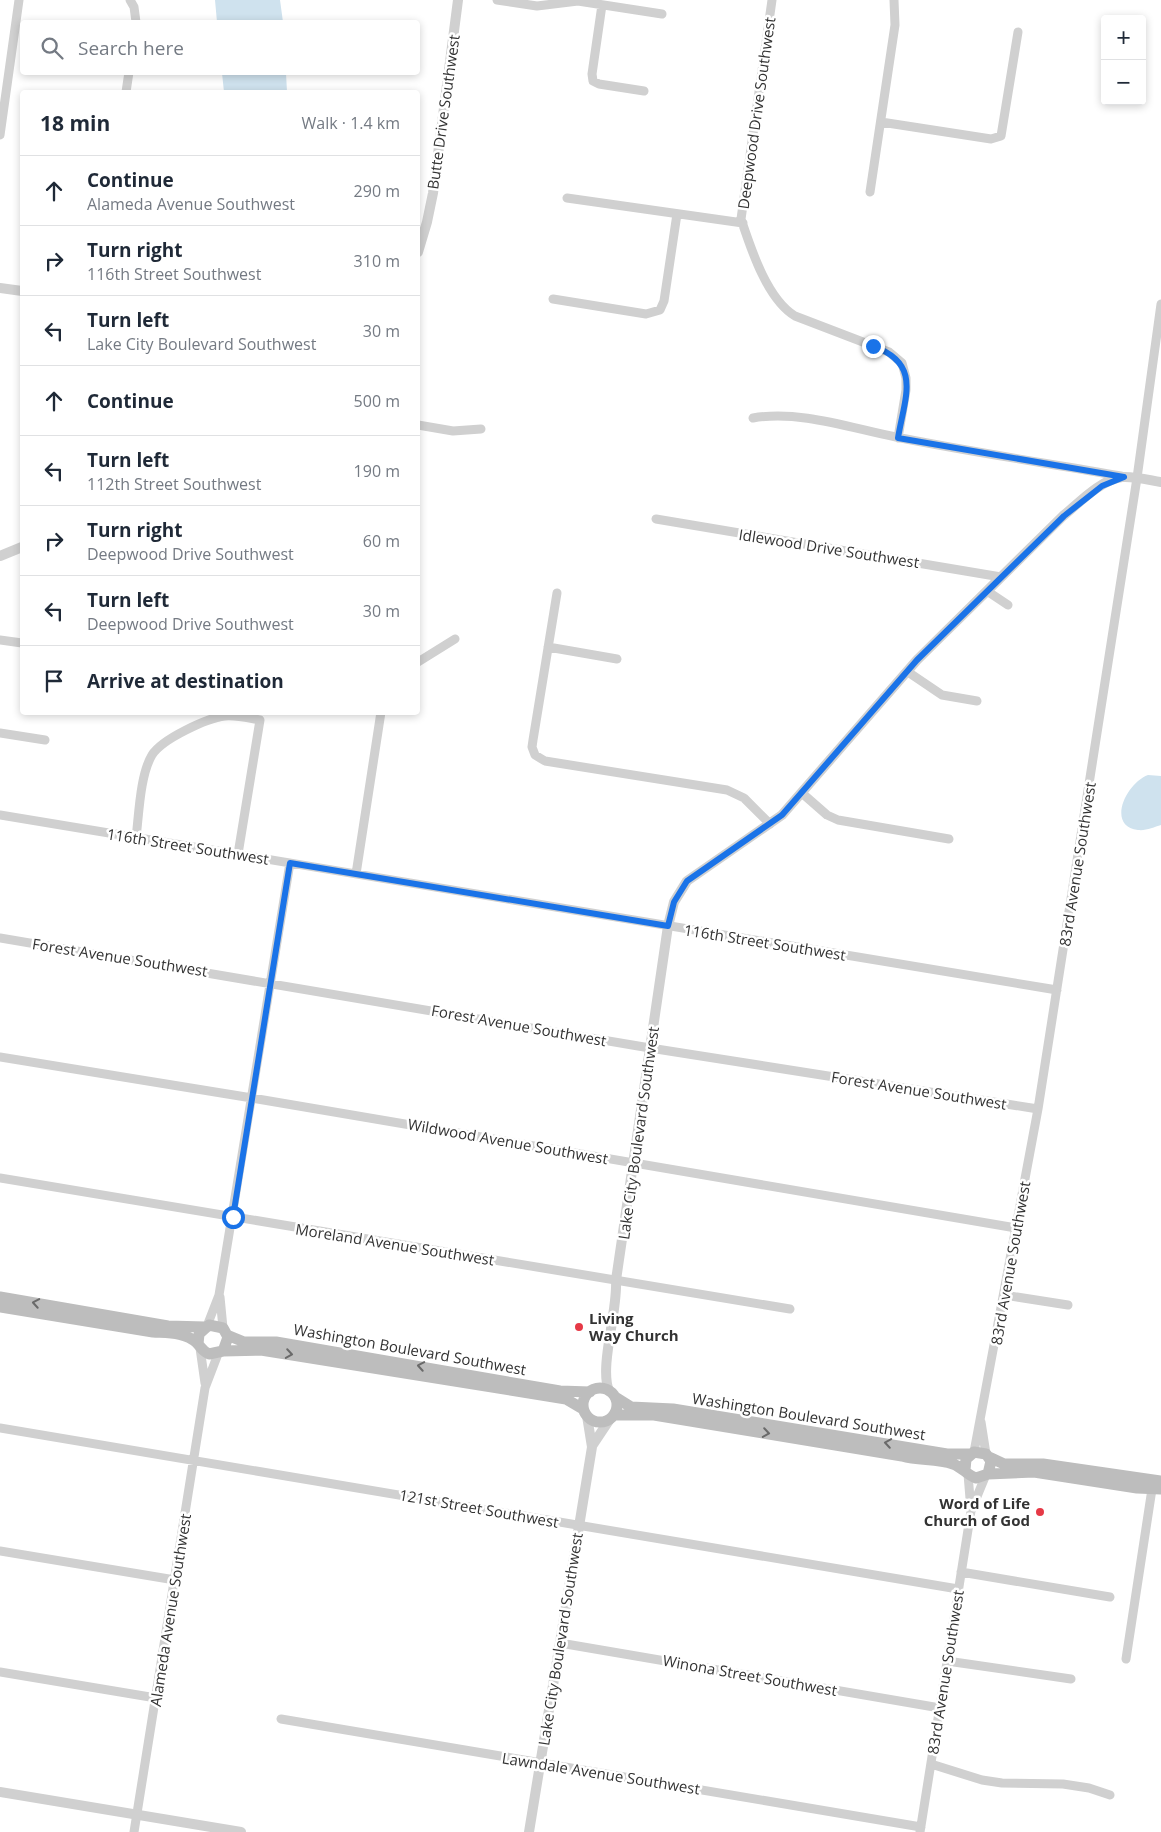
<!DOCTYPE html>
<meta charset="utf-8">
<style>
body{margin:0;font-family:"Open Sans",sans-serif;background:#f6f6f7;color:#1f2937}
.controls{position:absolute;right:15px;top:15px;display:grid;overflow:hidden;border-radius:5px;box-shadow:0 2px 8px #0003}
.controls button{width:45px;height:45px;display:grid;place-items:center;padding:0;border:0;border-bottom:1px solid #e0e1e3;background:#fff;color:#1f2937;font:25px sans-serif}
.stop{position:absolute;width:15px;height:15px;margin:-11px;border:4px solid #1a73e8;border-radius:50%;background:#fff}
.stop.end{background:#1a73e8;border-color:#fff;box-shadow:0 1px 5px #0008}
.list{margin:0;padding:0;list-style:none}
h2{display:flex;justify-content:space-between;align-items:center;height:65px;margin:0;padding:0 20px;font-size:21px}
h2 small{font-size:16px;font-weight:400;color:#747a83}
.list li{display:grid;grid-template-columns:32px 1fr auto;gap:15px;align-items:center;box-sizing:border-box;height:70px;padding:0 20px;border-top:1px solid #e0e1e3}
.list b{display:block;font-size:19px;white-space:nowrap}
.list p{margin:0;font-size:16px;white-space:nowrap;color:#747a83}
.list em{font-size:16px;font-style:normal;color:#747a83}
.icon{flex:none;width:28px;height:28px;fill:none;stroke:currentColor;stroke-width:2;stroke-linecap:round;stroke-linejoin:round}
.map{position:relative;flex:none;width:1161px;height:1832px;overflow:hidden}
.search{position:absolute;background:#fff;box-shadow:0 2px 8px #0003;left:20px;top:20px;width:400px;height:55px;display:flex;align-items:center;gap:12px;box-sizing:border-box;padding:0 18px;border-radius:5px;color:#747a83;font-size:19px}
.panel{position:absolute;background:#fff;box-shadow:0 2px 8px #0003;left:20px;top:90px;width:400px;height:625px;border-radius:5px}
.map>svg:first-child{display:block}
</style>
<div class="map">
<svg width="1161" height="1832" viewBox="0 0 1161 1832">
<rect width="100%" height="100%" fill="#fff"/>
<!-- water -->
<path fill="#cfe2ee" d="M 215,0 L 280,0 L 283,22 L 217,22 Z
M 222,73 L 286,73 L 287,92 L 224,92 Z
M 1148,775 L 1161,776 L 1161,825 C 1154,827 1146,831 1138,830 C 1106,826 1126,783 1148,775 Z"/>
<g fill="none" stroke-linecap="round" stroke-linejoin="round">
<!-- minor -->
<path stroke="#d0d0d0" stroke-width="9" d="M 130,0 L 134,7 L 136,22
M 497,0 L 537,6 L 578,1 L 662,14
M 772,0 L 741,219 C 751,249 767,299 795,316 L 889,352 L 902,363 L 906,378 L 906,390 L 898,438
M 602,5 L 592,74 L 593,81 L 599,84 L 644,91
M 126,92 L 129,72
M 881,122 L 991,139 L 1001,136 L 1018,32
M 0,135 L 19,0
M 870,192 L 895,25 L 894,0
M 567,198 L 743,223
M 553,299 L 646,314 L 660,310 L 664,301 L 677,214
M 753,418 C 800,410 850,428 896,437 C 971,452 1046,463 1121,476
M 418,425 L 453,431 L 481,429
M 656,519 L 1001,577
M 987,591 L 1008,605
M 557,593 L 533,740 L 532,747 L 535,755 L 545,761 L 727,790 L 744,798 L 770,824
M 0,640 L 22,643
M 548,647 L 617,659
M 418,662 L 455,639
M 908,672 L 942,695 L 977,701
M 0,733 L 45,740
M 803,794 L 827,815 L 838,820 L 949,839
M 0,815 L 1057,990
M 136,838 C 139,814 140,775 152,755 C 162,739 207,718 225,716 C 237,715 248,718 260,720 L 238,854
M 356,874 L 381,712
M 0,938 L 650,1048 L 1038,1109
M 0,1057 L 252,1098 L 1016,1228
M 0,1178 L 790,1309
M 1004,1295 L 1068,1305
M 220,1297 L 223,1328
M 207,1326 L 219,1295 L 290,863
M 200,1348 L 205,1383
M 981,1422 L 986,1454
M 0,1428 L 958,1589
M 974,1452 L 1038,1109 L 1137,478 L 1161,304
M 968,1474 L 971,1511
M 0,1551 L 175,1580
M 961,1572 L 1110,1597
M 560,1643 L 940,1708
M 1126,1659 L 1152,1489
M 947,1661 L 1071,1679
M 0,1672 L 156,1698
M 281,1719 L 921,1827
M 931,1764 L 982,1780 L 1002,1783 L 1063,1784 L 1089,1788 L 1110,1795
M 134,1832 L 205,1388 L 218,1354
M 920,1832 L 971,1511 L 985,1477"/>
<!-- tertiary -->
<path stroke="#d0d0d0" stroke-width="10" d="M 418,252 L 427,222 L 433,193 L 458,0
M 0,288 L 22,291
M 0,556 L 22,547
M 609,1391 C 599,1366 618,1312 616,1280 L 668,926 L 674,902 L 687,881 L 782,815 L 917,660 L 1063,516 C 1079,503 1100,480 1122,477 C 1134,476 1149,480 1161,482
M 592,1446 L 610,1419
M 0,1792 L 241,1832
M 529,1832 L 592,1447 L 587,1416"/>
<!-- secondary -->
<path stroke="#bdbdbd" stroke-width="11" d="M 0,1297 L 168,1326 L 205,1327
M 0,1307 L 153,1332 C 168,1333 185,1332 197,1343 C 201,1347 202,1351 209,1354 L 223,1351 L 228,1337 L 223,1328 L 209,1325 L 199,1334 L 198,1344
M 227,1335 L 244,1342 L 276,1342 L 560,1391 L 590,1392
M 223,1351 L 261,1350 L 566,1399 L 583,1409
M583 1405a17 17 0 1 1 34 0a17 17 0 1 1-34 0Z
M 615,1397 L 631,1407 L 673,1409 L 947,1454 L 970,1454
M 614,1415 L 654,1415 L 902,1456 C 919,1461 936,1458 953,1464 C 962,1467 967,1475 976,1478 L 988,1474 L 991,1461 L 986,1454 L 974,1452 L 966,1459 L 965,1470
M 989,1457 L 1004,1464 L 1043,1464 L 1161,1481
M 988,1474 L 1034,1472 L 1137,1488 L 1161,1489"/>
</g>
<!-- one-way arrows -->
<defs><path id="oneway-chevron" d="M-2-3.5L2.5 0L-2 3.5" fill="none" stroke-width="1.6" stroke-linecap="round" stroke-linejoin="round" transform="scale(1.25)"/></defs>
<g stroke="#6a6a6a">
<use href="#oneway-chevron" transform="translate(36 1303) rotate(-170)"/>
<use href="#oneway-chevron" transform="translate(289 1354) rotate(9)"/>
<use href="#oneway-chevron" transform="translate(421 1366) rotate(-170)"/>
<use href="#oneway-chevron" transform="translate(766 1433) rotate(9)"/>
<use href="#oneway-chevron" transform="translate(888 1443) rotate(-171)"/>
</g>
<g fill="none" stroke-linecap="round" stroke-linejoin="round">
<!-- route -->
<path stroke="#1a73e8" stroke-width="6" d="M 233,1217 L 290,863 L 668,926 L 674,902 L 687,881 L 782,815 L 917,660 L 1064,516 L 1102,486 L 1124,477 L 898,438 C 905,396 922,364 873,346"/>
</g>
<!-- markers -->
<g fill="#e63946" stroke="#fff" stroke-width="2">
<circle cx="579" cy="1327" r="5"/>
<circle cx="1040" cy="1512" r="5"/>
</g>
<g text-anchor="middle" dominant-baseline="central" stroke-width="5" stroke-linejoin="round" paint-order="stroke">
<!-- street labels -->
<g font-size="15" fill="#333" stroke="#fff">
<text transform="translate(443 112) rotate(-82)">Butte Drive Southwest</text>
<text transform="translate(756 113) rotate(-82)">Deepwood Drive Southwest</text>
<text transform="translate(829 548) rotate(9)">Idlewood Drive Southwest</text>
<text transform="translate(188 846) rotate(9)">116th Street Southwest</text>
<text transform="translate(1077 864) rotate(-81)">83rd Avenue Southwest</text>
<text transform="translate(765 942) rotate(9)">116th Street Southwest</text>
<text transform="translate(120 957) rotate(9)">Forest Avenue Southwest</text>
<text transform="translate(519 1025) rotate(10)">Forest Avenue Southwest</text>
<text transform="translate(919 1090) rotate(9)">Forest Avenue Southwest</text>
<text transform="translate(638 1133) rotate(-82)">Lake City Boulevard Southwest</text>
<text transform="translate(508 1141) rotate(10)">Wildwood Avenue Southwest</text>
<text transform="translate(395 1244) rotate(9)">Moreland Avenue Southwest</text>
<text transform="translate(1010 1263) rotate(-80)">83rd Avenue Southwest</text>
<text transform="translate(410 1349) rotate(10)">Washington Boulevard Southwest</text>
<text transform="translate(809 1416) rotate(9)">Washington Boulevard Southwest</text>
<text transform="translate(479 1508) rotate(10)">121st Street Southwest</text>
<text transform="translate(170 1610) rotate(-81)">Alameda Avenue Southwest</text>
<text transform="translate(560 1639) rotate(-81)">Lake City Boulevard Southwest</text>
<text transform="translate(945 1672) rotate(-81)">83rd Avenue Southwest</text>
<text transform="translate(750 1675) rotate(10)">Winona Street Southwest</text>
<text transform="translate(601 1773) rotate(9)">Lawndale Avenue Southwest</text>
</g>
<!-- poi labels -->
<g font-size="15" font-weight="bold" fill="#333" stroke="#fff" text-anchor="start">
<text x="589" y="1318">Living<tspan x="589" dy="17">Way Church</tspan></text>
<text x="1030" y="1503" text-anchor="end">Word of Life<tspan x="1030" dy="17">Church of God</tspan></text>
</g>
</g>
</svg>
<div class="controls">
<button>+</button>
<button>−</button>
</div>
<div class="stop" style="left:233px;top:1217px"></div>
<div class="stop end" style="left:873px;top:346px"></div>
<div class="search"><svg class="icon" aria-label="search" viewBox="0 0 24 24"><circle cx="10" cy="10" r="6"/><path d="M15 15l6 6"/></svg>Search here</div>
<section class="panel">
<h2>18 min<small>Walk · 1.4 km</small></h2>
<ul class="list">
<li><svg class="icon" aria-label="ahead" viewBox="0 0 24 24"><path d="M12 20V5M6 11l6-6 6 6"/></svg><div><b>Continue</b><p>Alameda Avenue Southwest</p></div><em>290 m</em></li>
<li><svg class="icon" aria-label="right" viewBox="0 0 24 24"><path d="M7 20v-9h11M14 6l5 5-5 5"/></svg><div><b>Turn right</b><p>116th Street Southwest</p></div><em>310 m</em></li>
<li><svg class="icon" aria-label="left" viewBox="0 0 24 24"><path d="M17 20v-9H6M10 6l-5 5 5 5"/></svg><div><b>Turn left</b><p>Lake City Boulevard Southwest</p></div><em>30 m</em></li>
<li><svg class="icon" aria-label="ahead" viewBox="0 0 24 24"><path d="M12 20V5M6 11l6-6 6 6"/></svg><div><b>Continue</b></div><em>500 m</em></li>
<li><svg class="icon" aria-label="left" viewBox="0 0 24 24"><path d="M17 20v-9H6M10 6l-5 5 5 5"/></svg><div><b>Turn left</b><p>112th Street Southwest</p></div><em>190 m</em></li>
<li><svg class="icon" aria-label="right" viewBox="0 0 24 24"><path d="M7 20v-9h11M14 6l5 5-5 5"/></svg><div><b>Turn right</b><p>Deepwood Drive Southwest</p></div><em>60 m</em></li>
<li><svg class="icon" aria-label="left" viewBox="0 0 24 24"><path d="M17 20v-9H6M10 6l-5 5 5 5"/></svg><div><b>Turn left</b><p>Deepwood Drive Southwest</p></div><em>30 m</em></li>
<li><svg class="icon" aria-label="arrive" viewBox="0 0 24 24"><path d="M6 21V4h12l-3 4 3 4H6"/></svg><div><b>Arrive at destination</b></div></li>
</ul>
</section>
</div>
